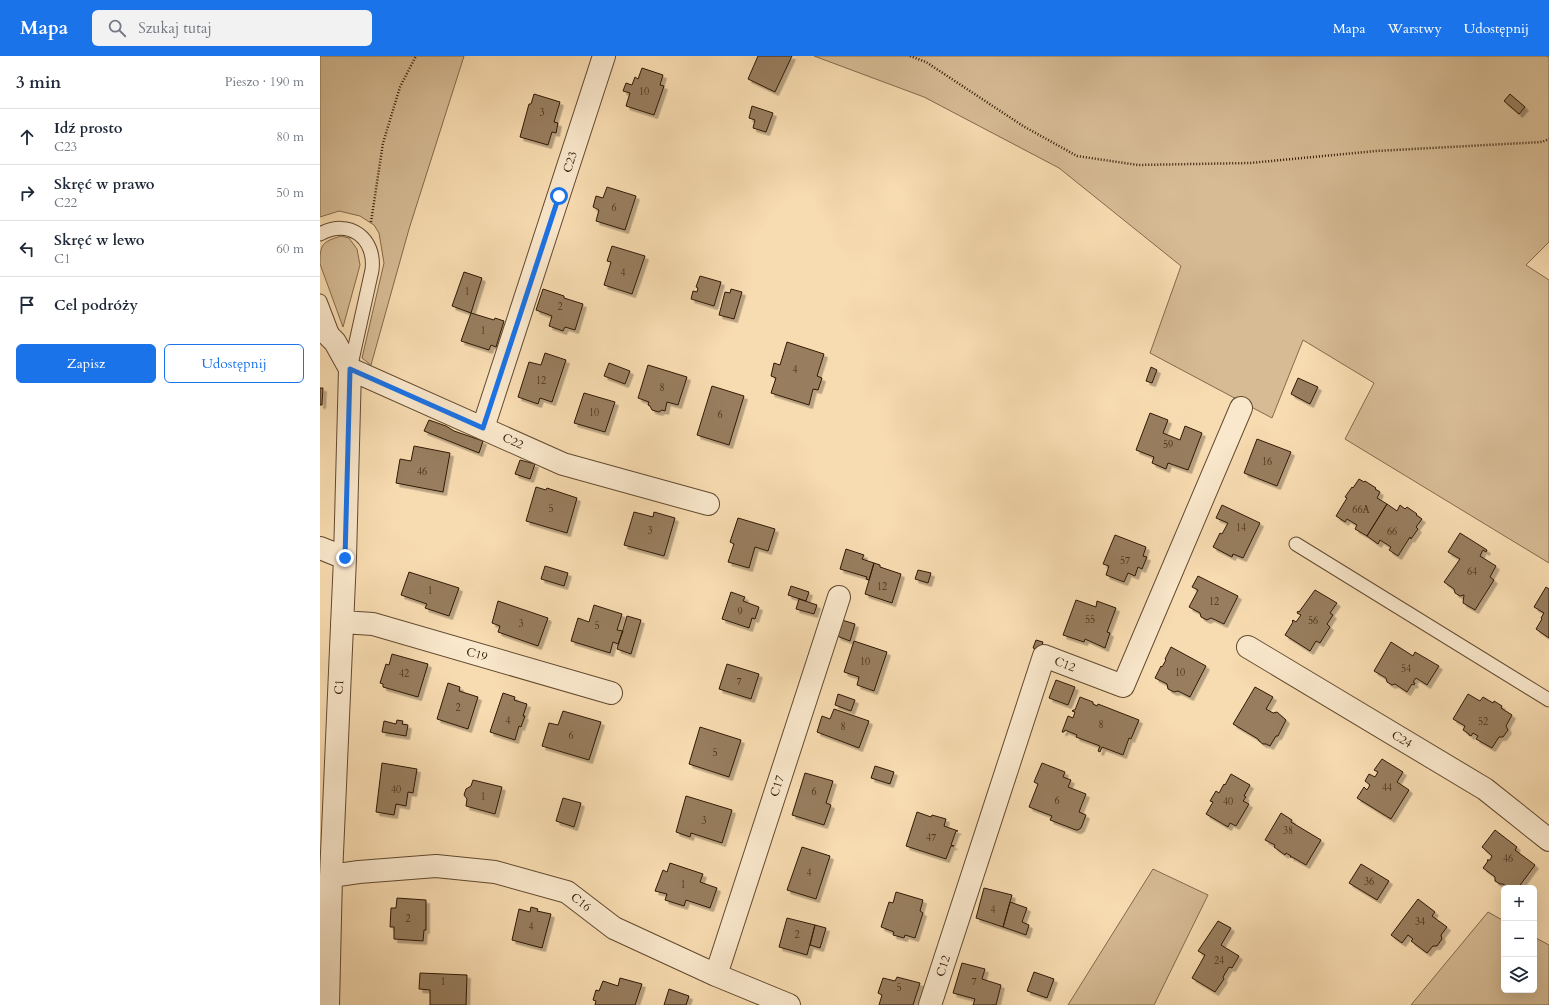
<!DOCTYPE html>
<html lang="pl">
<meta charset="utf-8">
<style>
body{margin:0;font-family:Cardo,serif;background:#f2f2f3;color:#1f2937}
.controls{position:absolute;right:12px;bottom:12px;display:grid;overflow:hidden;border-radius:6px;box-shadow:0 4px 16px #0002}
.controls button{width:36px;height:36px;display:grid;place-items:center;padding:0;border:0;border-bottom:1px solid #e0e1e3;background:#fff;color:#1f2937;font:20px sans-serif}
.stop{position:absolute;width:12px;height:12px;margin:-9px;border:3px solid #1a73e8;border-radius:50%;background:#fff}
.stop.end{background:#1a73e8;border-color:#fff;box-shadow:0 1px 4px #0008}
.list{margin:0;padding:0;list-style:none}
h2{display:flex;justify-content:space-between;align-items:center;height:52px;margin:0;padding:0 16px;font-size:17px}
h2 small{font-size:13px;font-weight:400;color:#747a83}
.list li{display:grid;grid-template-columns:26px 1fr auto;gap:12px;align-items:center;box-sizing:border-box;height:56px;padding:0 16px;border-top:1px solid #e0e1e3}
.list b{display:block;font-size:15px;white-space:nowrap}
.list p{margin:0;font-size:13px;white-space:nowrap;color:#747a83}
.list em{font-size:13px;font-style:normal;color:#747a83}
.actions{display:flex;gap:8px;padding:12px 16px}
.actions a{flex:1;padding:9px 0;border:1px solid #1a73e8;border-radius:6px;text-align:center;font-size:14px;color:#1a73e8}
.actions .main{background:#1a73e8;color:#fff}
.icon{flex:none;width:22px;height:22px;fill:none;stroke:currentColor;stroke-width:2;stroke-linecap:round;stroke-linejoin:round}
.map{position:relative;flex:none;width:1229px;height:949px;overflow:hidden}
header{display:flex;align-items:center;gap:24px;box-sizing:border-box;height:56px;padding:0 20px;background:#1a73e8;color:#fff}
header strong{font-size:19px}
nav{display:flex;gap:22px;margin-inline-start:auto;font-size:14px}
.search{width:280px;height:36px;background:#f2f2f3;display:flex;align-items:center;gap:10px;box-sizing:border-box;padding:0 14px;border-radius:6px;color:#747a83;font-size:15px}
main{display:flex}
aside{flex:1;background:#fff}
.map>svg:first-child{display:block}
</style>
<header>
<strong>Mapa</strong>
<div class="search"><svg class="icon" aria-label="search" viewBox="0 0 24 24"><circle cx="10" cy="10" r="6"/><path d="M15 15l6 6"/></svg>Szukaj tutaj</div>
<nav><a>Mapa</a><a>Warstwy</a><a>Udostępnij</a></nav>
</header>
<main>
<aside>
<h2>3 min<small>Pieszo · 190 m</small></h2>
<ul class="list">
<li><svg class="icon" aria-label="ahead" viewBox="0 0 24 24"><path d="M12 20V5M6 11l6-6 6 6"/></svg><div><b>Idź prosto</b><p>C23</p></div><em>80 m</em></li>
<li><svg class="icon" aria-label="right" viewBox="0 0 24 24"><path d="M7 20v-9h11M14 6l5 5-5 5"/></svg><div><b>Skręć w prawo</b><p>C22</p></div><em>50 m</em></li>
<li><svg class="icon" aria-label="left" viewBox="0 0 24 24"><path d="M17 20v-9H6M10 6l-5 5 5 5"/></svg><div><b>Skręć w lewo</b><p>C1</p></div><em>60 m</em></li>
<li><svg class="icon" aria-label="arrive" viewBox="0 0 24 24"><path d="M6 21V4h12l-3 4 3 4H6"/></svg><div><b>Cel podróży</b></div></li>
</ul>
<div class="actions"><a class="main">Zapisz</a><a>Udostępnij</a></div>
</aside>
<div class="map">
<svg width="1229" height="949" viewBox="0 0 1229 949">
<defs>
<filter id="shadow"><feDropShadow dx="3.5" dy="3.5" stdDeviation="0" flood-color="#0004"/></filter>
</defs>
<rect width="100%" height="100%" fill="#f8dcb1"/>
<filter id="stains"><feTurbulence type="fractalNoise" baseFrequency=".005" numOctaves="4"/><feColorMatrix values="0 0 0 0 .2 0 0 0 0 .09 0 0 0 0 .02 0 0 0 .5 -.17"/></filter>
<radialGradient id="worn" r=".72"><stop offset=".6" stop-color="#630" stop-opacity="0"/><stop offset="1" stop-color="#630" stop-opacity=".3"/></radialGradient>
<!-- green -->
<path fill="#d6bb94" stroke="#836a4c" d="M 0,0 L 144,0 L 89,173 L 51,309 L 42,302 L 64,207 L 59,177 L 54,169 L 40,160 L 19,155 L 0,161 Z
M 494,0 L 1226,0 L 1229,1 L 1229,186 L 1206,209 L 1229,224 L 1229,507 L 1025,383 L 1054,327 L 983,284 L 952,362 L 830,297 L 861,210 L 739,112 L 604,41 Z
M 21,180 L 29,182 L 37,193 L 40,209 L 23,271 L 0,208 C 0,188 2,186 21,180 Z
M 833,813 L 888,839 L 834,949 L 748,949 Z
M 1168,856 L 1184,865 L 1184,934 L 1214,934 L 1214,881 L 1229,889 L 1229,949 L 1091,949 Z"/>
<!-- building -->
<path fill="#987e5e" stroke="#301904" filter="url(#shadow)" d="M 438,0 L 472,0 L 455,36 L 428,23 Z
M 322,12 L 343,19 L 340,29 L 344,30 L 334,59 L 306,50 L 310,37 L 303,35 L 306,27 L 312,29 L 315,21 L 318,23 Z
M 214,38 L 240,46 L 234,66 L 238,67 L 236,77 L 232,76 L 228,89 L 200,81 L 209,48 L 211,48 Z
M 1190,38 L 1205,51 L 1199,58 L 1184,45 Z
M 432,50 L 453,57 L 446,76 L 433,72 L 435,64 L 429,62 Z
M 287,131 L 316,140 L 305,174 L 276,165 L 279,154 L 273,151 L 276,140 L 283,142 Z
M 292,190 L 325,200 L 312,238 L 284,229 L 291,206 L 287,205 Z
M 144,216 L 162,222 L 151,257 L 132,250 Z
M 380,220 L 401,226 L 394,250 L 371,243 L 373,235 L 377,236 L 378,232 L 376,231 Z
M 223,233 L 244,240 L 244,242 L 263,248 L 255,274 L 245,271 L 243,275 L 229,270 L 232,260 L 216,254 Z
M 411,233 L 422,236 L 414,263 L 399,259 L 405,236 L 410,237 Z
M 151,257 L 174,264 L 175,262 L 184,265 L 176,291 L 171,289 L 169,294 L 141,285 Z
M 467,286 L 504,298 L 497,320 L 502,322 L 498,334 L 493,333 L 489,349 L 451,337 L 456,322 L 451,320 L 454,307 L 460,309 Z
M 225,297 L 246,304 L 232,346 L 220,342 L 218,348 L 198,341 L 209,306 L 221,309 Z
M 289,307 L 310,315 L 305,328 L 284,320 Z
M 328,309 L 367,321 L 358,349 L 347,346 L 345,355 L 342,354 L 339,356 L 332,354 L 330,350 L 328,349 L 329,346 L 318,342 Z
M 831,311 L 837,314 L 832,327 L 826,325 Z
M 978,322 L 998,331 L 990,348 L 971,338 Z
M 392,330 L 424,340 L 409,389 L 377,379 Z
M 0,332 L 3,332 L 2,349 L 0,349 Z
M 264,337 L 295,346 L 285,376 L 254,367 Z
M 830,357 L 848,364 L 843,377 L 860,384 L 865,370 L 882,377 L 868,414 L 848,407 L 846,413 L 832,407 L 834,401 L 816,394 Z
M 109,364 L 126,370 L 134,375 L 163,385 L 159,397 L 104,375 Z
M 937,383 L 971,396 L 957,430 L 924,417 Z
M 94,390 L 130,397 L 123,436 L 76,427 L 80,403 L 91,405 Z
M 200,404 L 215,408 L 210,423 L 195,418 Z
M 1039,423 L 1044,426 L 1045,425 L 1056,432 L 1055,433 L 1060,436 L 1057,442 L 1067,448 L 1047,480 L 1035,473 L 1037,469 L 1027,463 L 1025,466 L 1016,460 L 1027,442 L 1025,441 L 1032,431 L 1033,432 Z
M 216,431 L 226,434 L 227,432 L 257,442 L 247,477 L 206,465 Z
M 1067,448 L 1077,455 L 1080,449 L 1085,453 L 1087,451 L 1097,458 L 1096,459 L 1102,463 L 1096,471 L 1098,473 L 1091,483 L 1090,481 L 1078,500 L 1069,494 L 1071,491 L 1060,484 L 1058,488 L 1047,480 Z
M 902,449 L 940,467 L 923,502 L 913,498 L 912,501 L 893,491 L 900,477 L 902,478 L 908,467 L 896,462 Z
M 314,456 L 333,461 L 334,456 L 355,462 L 344,500 L 304,489 Z
M 418,462 L 455,473 L 448,495 L 435,491 L 429,512 L 408,506 L 414,488 L 410,486 Z
M 1140,477 L 1167,494 L 1166,496 L 1163,494 L 1160,500 L 1176,510 L 1170,521 L 1174,524 L 1155,554 L 1143,547 L 1144,539 L 1140,540 L 1135,537 L 1134,533 L 1124,526 L 1140,503 L 1128,496 Z
M 795,479 L 826,491 L 823,500 L 827,501 L 822,513 L 818,511 L 815,520 L 808,517 L 804,526 L 786,519 L 789,510 L 783,508 Z
M 526,493 L 544,499 L 542,503 L 554,507 L 549,524 L 546,523 L 547,521 L 520,513 Z
M 554,507 L 560,509 L 560,511 L 581,518 L 572,547 L 545,538 Z
M 225,510 L 248,517 L 244,530 L 221,523 Z
M 598,514 L 611,517 L 608,527 L 595,523 Z
M 89,516 L 139,532 L 129,560 L 105,552 L 107,548 L 81,539 Z
M 878,520 L 918,540 L 904,568 L 891,562 L 887,564 L 881,561 L 880,557 L 869,551 L 878,534 L 872,531 Z
M 471,530 L 489,536 L 486,545 L 468,539 Z
M 1226,531 L 1229,533 L 1229,582 L 1216,573 L 1222,563 L 1221,562 L 1224,557 L 1214,551 Z
M 995,534 L 1017,547 L 1010,557 L 1013,559 L 1007,568 L 1010,571 L 1000,587 L 996,585 L 990,595 L 965,579 L 973,566 L 972,565 L 973,564 L 976,566 L 981,559 L 977,557 L 978,555 L 979,556 Z
M 411,536 L 425,541 L 423,545 L 439,551 L 435,563 L 432,562 L 429,572 L 402,563 Z
M 479,543 L 497,549 L 494,558 L 476,553 Z
M 756,544 L 776,551 L 777,545 L 796,552 L 787,576 L 790,577 L 785,592 L 765,583 L 764,586 L 743,579 Z
M 178,545 L 228,562 L 218,590 L 178,576 L 180,570 L 172,567 Z
M 274,549 L 302,558 L 297,574 L 303,575 L 298,588 L 293,586 L 290,597 L 251,585 L 258,562 L 269,566 Z
M 307,560 L 321,564 L 311,598 L 297,593 Z
M 522,564 L 535,568 L 530,585 L 517,580 Z
M 716,584 L 723,586 L 720,595 L 713,592 Z
M 534,585 L 567,596 L 554,635 L 537,629 L 539,621 L 524,616 Z
M 1071,586 L 1093,600 L 1095,596 L 1119,610 L 1107,629 L 1096,622 L 1093,626 L 1095,627 L 1094,629 L 1092,628 L 1087,636 L 1075,628 L 1072,629 L 1067,626 L 1066,622 L 1054,615 Z
M 851,591 L 886,610 L 870,641 L 858,635 L 854,636 L 848,633 L 847,628 L 835,622 L 841,610 L 842,611 L 846,604 L 845,603 Z
M 72,598 L 108,608 L 98,641 L 63,631 L 63,628 L 60,627 L 66,608 L 69,609 Z
M 407,608 L 439,618 L 431,643 L 399,633 Z
M 736,624 L 755,631 L 748,649 L 729,642 Z
M 128,627 L 140,631 L 139,635 L 158,641 L 148,673 L 117,663 Z
M 935,631 L 953,641 L 946,653 L 953,657 L 957,656 L 966,664 L 958,680 L 956,680 L 950,690 L 946,688 L 943,688 L 939,685 L 938,683 L 913,668 Z
M 183,637 L 195,641 L 194,644 L 207,648 L 203,660 L 205,660 L 201,671 L 199,670 L 195,684 L 170,676 Z
M 518,638 L 535,644 L 531,655 L 515,649 Z
M 1148,638 L 1160,645 L 1163,641 L 1173,647 L 1174,645 L 1182,650 L 1181,652 L 1192,659 L 1186,670 L 1188,674 L 1183,681 L 1179,681 L 1172,692 L 1156,683 L 1158,680 L 1153,677 L 1151,680 L 1149,679 L 1149,678 L 1143,674 L 1145,670 L 1133,663 Z
M 760,641 L 773,646 L 773,648 L 777,650 L 778,648 L 819,664 L 811,683 L 809,682 L 803,699 L 782,691 L 780,696 L 778,695 L 780,690 L 756,681 L 757,679 L 745,674 L 744,676 L 742,676 L 748,660 L 753,662 L 755,656 L 752,655 L 753,654 L 755,654 Z
M 514,653 L 549,665 L 539,692 L 497,676 L 502,660 L 510,663 Z
M 243,655 L 281,666 L 269,704 L 222,690 L 229,667 L 238,669 Z
M 77,664 L 83,665 L 82,668 L 88,669 L 86,680 L 62,676 L 64,665 L 76,668 Z
M 380,671 L 421,684 L 409,721 L 369,708 Z
M 1062,703 L 1083,716 L 1077,726 L 1089,734 L 1071,763 L 1037,742 L 1044,731 L 1047,734 L 1050,729 L 1045,725 L 1049,718 L 1055,721 L 1058,716 L 1054,714 Z
M 62,707 L 97,713 L 93,737 L 88,736 L 86,750 L 76,748 L 74,759 L 56,756 Z
M 722,707 L 745,716 L 743,721 L 751,724 L 748,731 L 766,738 L 759,756 L 766,759 L 761,772 L 758,774 L 756,774 L 730,764 L 732,760 L 709,751 L 718,728 L 714,726 Z
M 555,710 L 574,716 L 570,728 L 551,722 Z
M 485,717 L 513,725 L 506,747 L 511,749 L 504,769 L 472,759 Z
M 911,718 L 930,729 L 924,740 L 926,741 L 923,745 L 929,748 L 916,770 L 910,767 L 908,771 L 886,758 L 893,746 L 890,745 L 896,735 L 899,737 L 904,728 L 905,729 Z
M 153,724 L 182,731 L 175,758 L 146,750 L 147,743 L 144,739 L 146,733 L 151,730 Z
M 366,740 L 412,754 L 402,787 L 371,777 L 370,781 L 356,776 Z
M 243,742 L 261,747 L 254,771 L 236,765 Z
M 597,756 L 611,761 L 612,759 L 626,763 L 624,770 L 638,775 L 636,775 L 631,789 L 634,790 L 631,790 L 626,803 L 586,790 Z
M 961,757 L 972,764 L 971,766 L 1001,784 L 986,809 L 972,801 L 970,801 L 971,800 L 966,797 L 965,799 L 954,791 L 955,789 L 945,784 Z
M 1175,774 L 1197,791 L 1195,794 L 1215,809 L 1198,832 L 1189,832 L 1183,828 L 1180,828 L 1175,825 L 1175,821 L 1163,812 L 1168,805 L 1167,804 L 1170,804 L 1172,800 L 1162,791 Z
M 482,791 L 510,800 L 496,843 L 467,834 Z
M 350,807 L 383,818 L 380,826 L 397,832 L 390,852 L 366,844 L 364,850 L 345,844 L 347,838 L 335,835 L 343,814 L 347,816 Z
M 1041,808 L 1069,825 L 1057,844 L 1029,827 Z
M 664,832 L 692,839 L 683,871 L 656,862 Z
M 576,836 L 603,844 L 600,855 L 603,857 L 595,882 L 585,879 L 584,882 L 573,879 L 574,876 L 561,871 L 569,846 L 573,847 Z
M 77,842 L 106,844 L 106,874 L 104,874 L 103,885 L 74,883 L 74,871 L 70,871 L 71,852 L 76,852 Z
M 1098,843 L 1115,856 L 1112,860 L 1127,871 L 1121,879 L 1122,883 L 1117,890 L 1113,890 L 1107,897 L 1091,885 L 1093,883 L 1088,879 L 1082,887 L 1071,879 Z
M 690,846 L 707,852 L 702,866 L 709,869 L 706,879 L 683,871 Z
M 211,851 L 218,853 L 217,855 L 231,858 L 222,892 L 192,884 L 199,853 L 210,856 Z
M 467,862 L 495,869 L 487,899 L 459,891 Z
M 898,865 L 911,872 L 901,889 L 919,900 L 912,912 L 909,911 L 903,921 L 904,923 L 895,936 L 872,922 L 885,899 L 878,895 Z
M 495,869 L 506,872 L 500,892 L 490,889 Z
M 642,907 L 665,913 L 662,923 L 681,929 L 676,949 L 653,949 L 655,943 L 633,937 Z
M 714,916 L 734,923 L 727,942 L 707,935 Z
M 100,917 L 147,919 L 146,949 L 110,949 L 110,934 L 99,933 Z
M 577,921 L 600,927 L 593,949 L 559,949 L 562,939 L 558,937 L 563,922 L 575,925 Z
M 300,922 L 322,928 L 315,949 L 275,949 L 276,945 L 273,944 L 276,934 L 279,935 L 283,925 L 298,930 Z
M 349,933 L 369,940 L 366,949 L 344,949 Z"/>
<g fill="none" stroke-linecap="round" stroke-linejoin="round">
<defs>
<path id="service" d="M 0,178 C 29,162 56,182 52,214 L 30,313
M 0,245 L 13,279
M 976,488 L 1229,644"/>
<path id="minor" d="M 0,271 L 15,286 L 30,313 L 243,408 L 388,448
M 163,372 L 284,0
M 0,492 L 25,502
M 22,566 L 53,568 L 291,637
M 928,591 L 1165,733 L 1229,784
M 11,820 L 39,816 L 116,810 L 175,816 L 247,836 L 294,872 L 396,919 L 469,949
M 396,919 L 519,541
M 8,949 L 11,820 L 25,502 L 30,313
M 610,949 L 724,600 L 803,630 L 921,352"/>
</defs>
<!-- service casing -->
<use href="#service" stroke="#624a2f" stroke-width="15"/>
<!-- minor casing -->
<use href="#minor" stroke="#624a2f" stroke-width="24"/>
<!-- path -->
<path stroke="#301904" stroke-width="2.5" stroke-dasharray="1 2" stroke-linecap="butt" d="M 590,0 L 606,6 L 703,70 L 757,100 L 818,109 L 930,107 L 1056,95 L 1222,86 L 1229,83
M 51,166 L 63,87 L 80,31 L 96,0"/>
<!-- service -->
<use href="#service" stroke="#fae8cc" stroke-width="13"/>
<!-- minor -->
<use href="#minor" stroke="#fae8cc" stroke-width="22"/>
</g>
<g fill="none" stroke-linecap="round" stroke-linejoin="round">
<!-- route -->
<path stroke="#1a73e8" stroke-width="5" d="M 25,502 L 30,313 L 163,372 L 239,140"/>
</g>
<g text-anchor="middle" dominant-baseline="central" stroke-width="4" stroke-linejoin="round" paint-order="stroke">
<!-- number labels -->
<g font-size="10" fill="#4a321a">
<text x="324" y="36">10</text>
<text x="222" y="57">3</text>
<text x="294" y="152">6</text>
<text x="303" y="217">4</text>
<text x="147" y="236">1</text>
<text x="240" y="251">2</text>
<text x="163" y="275">1</text>
<text x="475" y="314">4</text>
<text x="221" y="325">12</text>
<text x="342" y="332">8</text>
<text x="274" y="357">10</text>
<text x="400" y="359">6</text>
<text x="848" y="389">59</text>
<text x="947" y="406">16</text>
<text x="102" y="416">46</text>
<text x="231" y="453">5</text>
<text x="1041" y="454">66A</text>
<text x="921" y="472">14</text>
<text x="330" y="475">3</text>
<text x="1072" y="476">66</text>
<text x="805" y="505">57</text>
<text x="1152" y="516">64</text>
<text x="562" y="531">12</text>
<text x="110" y="535">1</text>
<text x="894" y="546">12</text>
<text x="420" y="556">9</text>
<text x="770" y="564">55</text>
<text x="993" y="565">56</text>
<text x="201" y="568">3</text>
<text x="277" y="570">5</text>
<text x="545" y="606">10</text>
<text x="1086" y="613">54</text>
<text x="860" y="617">10</text>
<text x="84" y="618">42</text>
<text x="419" y="626">7</text>
<text x="138" y="652">2</text>
<text x="188" y="665">4</text>
<text x="1163" y="666">52</text>
<text x="781" y="669">8</text>
<text x="523" y="671">8</text>
<text x="251" y="680">6</text>
<text x="395" y="697">5</text>
<text x="1067" y="732">44</text>
<text x="76" y="734">40</text>
<text x="494" y="736">6</text>
<text x="163" y="741">1</text>
<text x="737" y="745">6</text>
<text x="908" y="746">40</text>
<text x="384" y="765">3</text>
<text x="968" y="775">38</text>
<text x="611" y="782">47</text>
<text x="1188" y="803">46</text>
<text x="489" y="817">4</text>
<text x="1049" y="826">36</text>
<text x="363" y="829">1</text>
<text x="673" y="854">4</text>
<text x="88" y="863">2</text>
<text x="1100" y="866">34</text>
<text x="211" y="871">4</text>
<text x="477" y="879">2</text>
<text x="899" y="905">24</text>
<text x="123" y="926">1</text>
<text x="654" y="926">7</text>
<text x="579" y="932">5</text>
</g>
<!-- street labels -->
<g font-size="12" fill="#301904" stroke="#fae8cc">
<text transform="translate(250 106) rotate(-72)">C23</text>
<text transform="translate(193 385) rotate(24)">C22</text>
<text transform="translate(157 598) rotate(16)">C19</text>
<text transform="translate(745 608) rotate(21)">C12</text>
<text transform="translate(19 631) rotate(-87)">C1</text>
<text transform="translate(1082 683) rotate(31)">C24</text>
<text transform="translate(457 730) rotate(-72)">C17</text>
<text transform="translate(261 846) rotate(38)">C16</text>
<text transform="translate(623 910) rotate(-72)">C12</text>
</g>
</g>
<rect width="100%" height="100%" filter="url(#stains)"/>
<rect width="100%" height="100%" fill="url(#worn)"/>
</svg>
<div class="controls">
<button>+</button>
<button>−</button>
<button><svg class="icon" aria-label="layers" viewBox="0 0 24 24"><path d="M12 4l9 5-9 5-9-5zM3 14l9 5 9-5"/></svg></button>
</div>
<div class="stop" style="left:239px;top:140px"></div>
<div class="stop end" style="left:25px;top:502px"></div>
</div>
</main>
